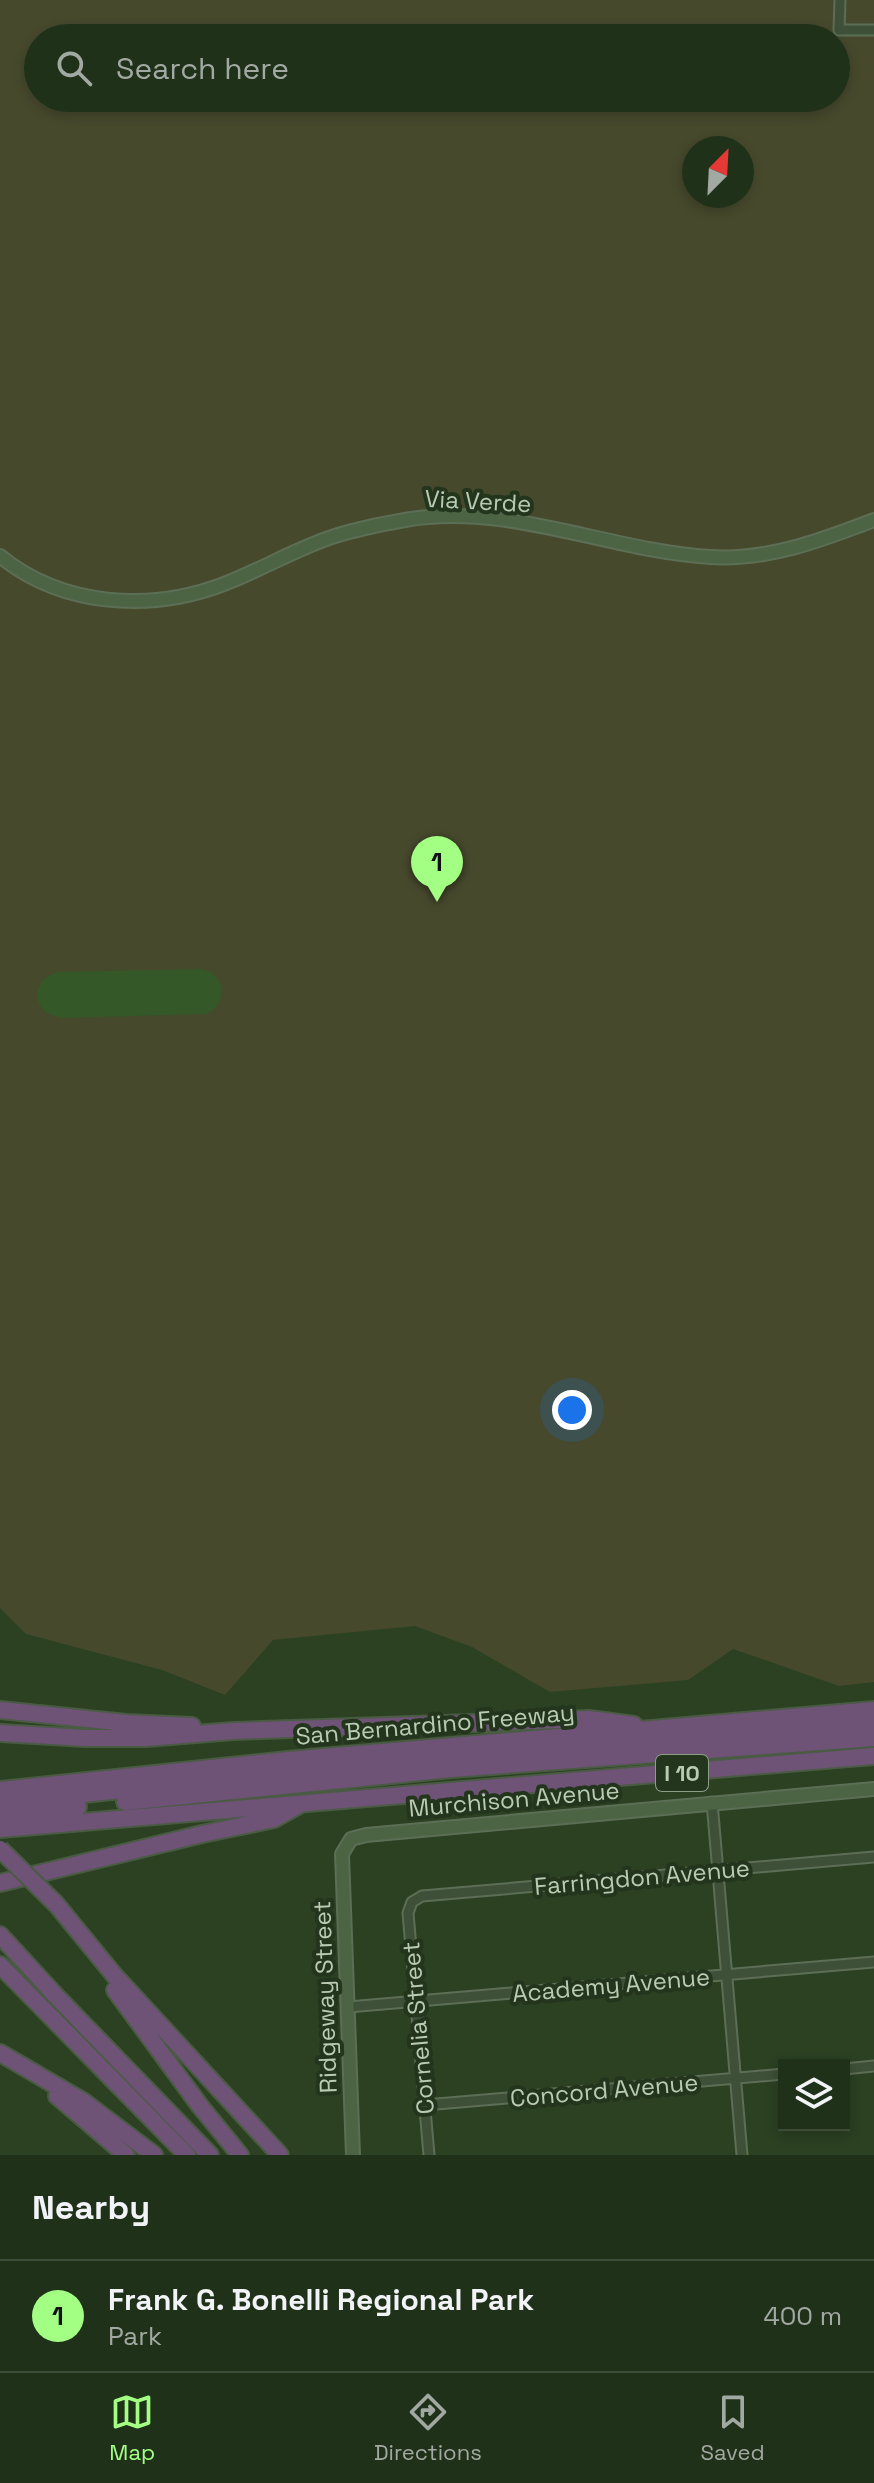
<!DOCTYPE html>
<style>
body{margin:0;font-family:"Space Grotesk",sans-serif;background:#283923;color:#f1f3f6}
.controls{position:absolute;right:24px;bottom:24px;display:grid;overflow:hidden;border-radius:0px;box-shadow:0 4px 12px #0003}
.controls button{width:72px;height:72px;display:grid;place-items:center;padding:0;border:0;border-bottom:2px solid #3d4c39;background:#20311a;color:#f1f3f6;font:40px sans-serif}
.compass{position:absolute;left:682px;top:136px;width:72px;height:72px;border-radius:50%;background:#20311a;box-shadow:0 4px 12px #0003;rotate:24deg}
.you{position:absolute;left:572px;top:1410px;width:28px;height:28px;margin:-20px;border:6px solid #fff;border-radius:50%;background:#1a73e8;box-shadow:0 0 0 12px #1a73e833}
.badge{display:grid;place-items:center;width:52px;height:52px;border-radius:50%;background:#a3ff84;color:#111;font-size:26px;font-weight:700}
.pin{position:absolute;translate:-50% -66px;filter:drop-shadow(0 2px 4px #0008)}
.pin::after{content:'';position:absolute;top:42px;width:28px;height:24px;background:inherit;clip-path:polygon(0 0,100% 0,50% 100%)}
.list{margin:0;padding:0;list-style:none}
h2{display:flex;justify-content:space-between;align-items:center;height:104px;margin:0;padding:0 32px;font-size:34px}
h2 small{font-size:26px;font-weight:400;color:#a2a9a2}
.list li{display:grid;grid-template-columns:52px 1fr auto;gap:24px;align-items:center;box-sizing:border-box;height:112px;padding:0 32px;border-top:2px solid #3d4c39}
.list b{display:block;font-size:30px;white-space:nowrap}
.list p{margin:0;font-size:26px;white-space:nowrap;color:#a2a9a2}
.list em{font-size:26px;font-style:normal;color:#a2a9a2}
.icon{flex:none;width:44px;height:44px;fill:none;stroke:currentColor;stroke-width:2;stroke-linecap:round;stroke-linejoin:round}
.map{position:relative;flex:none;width:874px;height:2155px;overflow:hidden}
.search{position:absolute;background:#20311a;box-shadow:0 4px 12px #0003;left:24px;right:24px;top:24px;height:88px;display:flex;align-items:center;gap:20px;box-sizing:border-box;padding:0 28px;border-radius:44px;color:#a2a9a2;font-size:30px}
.sheet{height:216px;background:#20311a}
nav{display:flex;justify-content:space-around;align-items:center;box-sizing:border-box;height:112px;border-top:2px solid #3d4c39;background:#20311a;font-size:22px;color:#a2a9a2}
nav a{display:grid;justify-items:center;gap:4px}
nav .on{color:#a3ff84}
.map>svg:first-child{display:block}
</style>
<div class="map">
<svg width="874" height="2155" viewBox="0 0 874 2155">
<rect width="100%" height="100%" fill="#2b4122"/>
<!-- green -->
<path fill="#46492c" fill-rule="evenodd" d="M 0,0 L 874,0 L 874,1682 L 839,1686 L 733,1649 L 688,1680 L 550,1692 L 472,1647 L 415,1626 L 273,1640 L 225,1695 L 162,1670 L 26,1634 L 0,1608 ZM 38,38 L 836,38 L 836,98 L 38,98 ZM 694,148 L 742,148 L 742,196 L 694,196 Z"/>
<!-- water -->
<path fill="#345827" d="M 203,969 C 227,976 228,1004 206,1014 L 61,1018 L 46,1013 C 30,997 37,978 58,972 Z"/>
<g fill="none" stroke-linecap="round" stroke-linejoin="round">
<defs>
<path id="street" d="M 840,0 L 839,30 L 874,30
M 712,1802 L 742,2155
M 348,2007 L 874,1962
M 844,2069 L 874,2066
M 425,2105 L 784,2074
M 429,2155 L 408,1913 L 412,1902 L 422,1896 L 874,1857"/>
<path id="secondary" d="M 0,556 C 62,607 151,612 224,584 C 261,570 297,548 335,536 C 357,529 382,524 405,520 C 509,502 609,551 710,557 C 767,561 822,540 874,520
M 353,2155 L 342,1854 L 351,1839 L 366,1835 L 874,1789"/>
<path id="highway" d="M 0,1710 L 126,1723 L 192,1726
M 0,1733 L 85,1738 L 146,1738 L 233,1731 L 589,1719 L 634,1725
M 0,1790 L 288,1760 L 874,1710
M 125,1802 L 451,1769 L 874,1738
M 0,1803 L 352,1765 L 874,1726
M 0,1814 L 78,1807
M 0,1829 C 291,1803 583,1781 874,1756
M 0,1883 L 202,1834 L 274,1819 L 299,1805
M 56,1904 L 114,1975 L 280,2155
M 0,1935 L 56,1996 L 210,2155
M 0,1965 L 187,2155
M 115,1990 L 200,2106 L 240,2155
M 0,2053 L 84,2102 L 154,2155
M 57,2096 L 126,2155"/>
</defs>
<!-- street casing -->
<use href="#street" stroke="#5c6e55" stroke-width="13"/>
<!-- secondary casing -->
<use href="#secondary" stroke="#5c6e55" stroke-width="16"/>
<!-- highway casing -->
<use href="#highway" stroke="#495b42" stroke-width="20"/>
<!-- street -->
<use href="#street" stroke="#3e5037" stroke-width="9"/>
<!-- secondary -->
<use href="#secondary" stroke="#4c6444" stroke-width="12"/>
<!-- highway -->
<use href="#highway" stroke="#6e5377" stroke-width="16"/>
<defs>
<path id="highway-bridge" d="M 0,1849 L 56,1904"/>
</defs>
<!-- highway-bridge casing -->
<use href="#highway-bridge" stroke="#495b42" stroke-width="20" stroke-linecap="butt"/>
<!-- highway-bridge -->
<use href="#highway-bridge" stroke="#6e5377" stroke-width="16"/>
</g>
<g text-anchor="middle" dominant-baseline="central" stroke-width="8" stroke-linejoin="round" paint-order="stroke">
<!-- shield labels -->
<rect fill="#23351c" stroke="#8c9e86" stroke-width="2" x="656" y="1755" width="52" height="36" rx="6"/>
<g font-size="22" font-weight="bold" fill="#b9cbb3">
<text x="682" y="1773">I 10</text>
</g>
<!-- street labels -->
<g font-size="24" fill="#b9cbb3" stroke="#23351c">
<text transform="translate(478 501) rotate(3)">Via Verde</text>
<text transform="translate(435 1724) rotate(-5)">San Bernardino Freeway</text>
<text transform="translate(514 1799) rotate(-5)">Murchison Avenue</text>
<text transform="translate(642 1877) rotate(-5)">Farringdon Avenue</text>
<text transform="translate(611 1985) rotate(-5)">Academy Avenue</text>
<text transform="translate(325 1997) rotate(-92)">Ridgeway Street</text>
<text transform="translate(418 2028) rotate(-95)">Cornelia Street</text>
<text transform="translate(604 2090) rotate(-5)">Concord Avenue</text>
</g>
</g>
</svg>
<div class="controls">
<button><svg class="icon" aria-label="layers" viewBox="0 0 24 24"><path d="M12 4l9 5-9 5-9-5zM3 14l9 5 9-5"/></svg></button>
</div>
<svg class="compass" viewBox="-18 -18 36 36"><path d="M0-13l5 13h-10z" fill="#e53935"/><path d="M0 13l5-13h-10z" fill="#a2a9a2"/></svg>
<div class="you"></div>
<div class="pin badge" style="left:437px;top:902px">1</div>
<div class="search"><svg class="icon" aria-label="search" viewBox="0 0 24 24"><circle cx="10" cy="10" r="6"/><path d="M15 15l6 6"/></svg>Search here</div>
</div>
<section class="sheet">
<h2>Nearby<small></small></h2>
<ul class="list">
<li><span class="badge">1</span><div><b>Frank G. Bonelli Regional Park</b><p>Park</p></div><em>400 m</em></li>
</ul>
</section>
<nav>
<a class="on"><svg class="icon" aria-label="map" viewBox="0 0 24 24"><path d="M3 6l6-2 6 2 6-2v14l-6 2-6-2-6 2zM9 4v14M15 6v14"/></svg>Map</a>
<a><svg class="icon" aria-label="directions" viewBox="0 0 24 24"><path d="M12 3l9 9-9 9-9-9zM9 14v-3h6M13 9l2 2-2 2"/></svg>Directions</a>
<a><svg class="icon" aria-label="saved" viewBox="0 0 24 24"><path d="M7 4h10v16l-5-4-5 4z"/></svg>Saved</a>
</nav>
